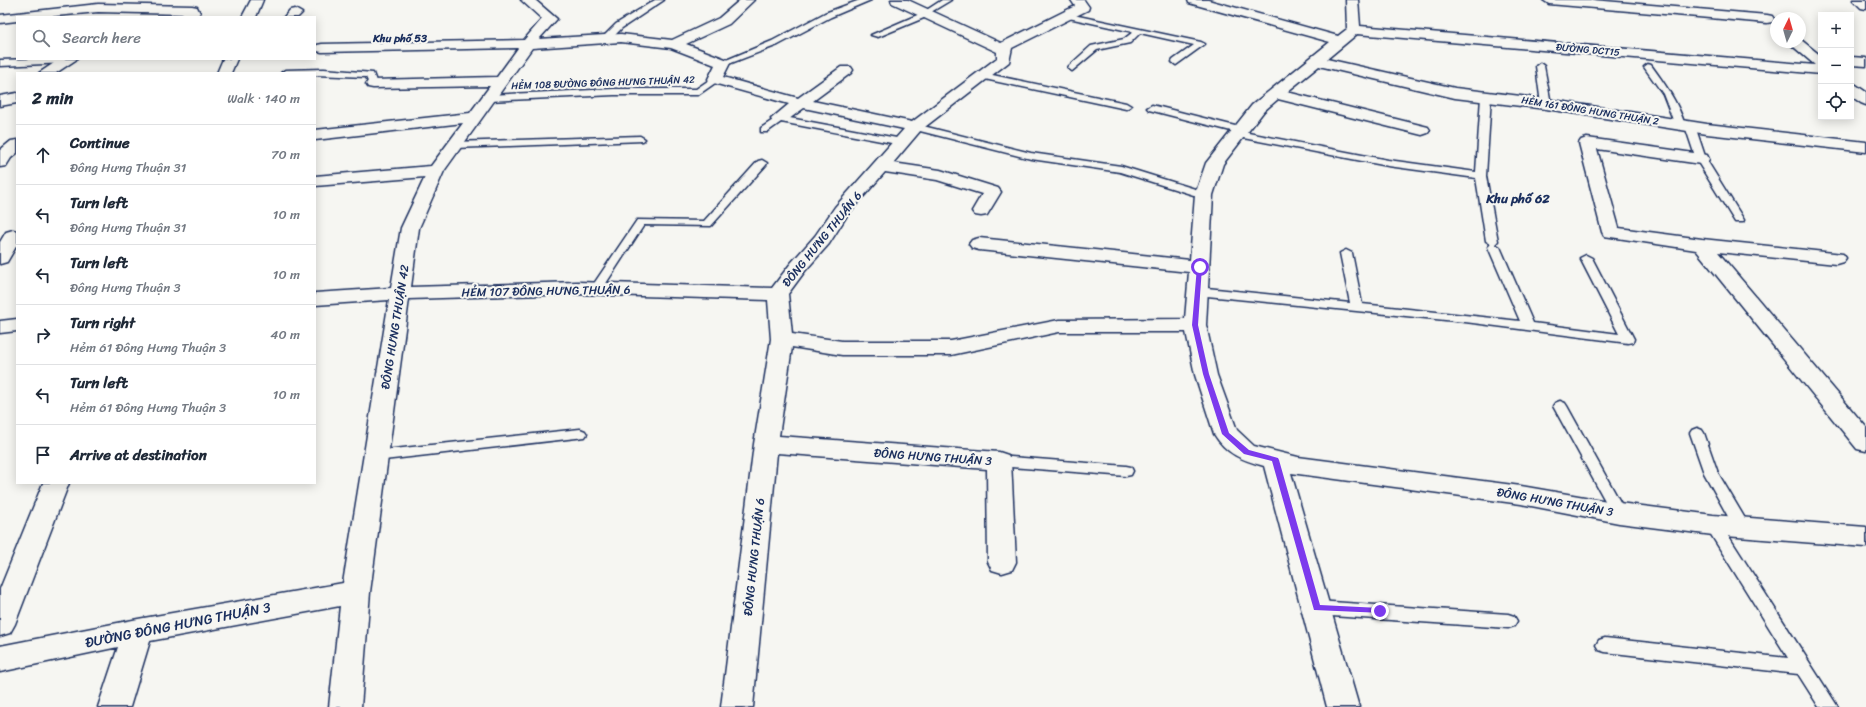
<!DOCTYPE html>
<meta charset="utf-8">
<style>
body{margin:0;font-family:Sriracha,sans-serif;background:#f2f2f3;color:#1f2937}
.controls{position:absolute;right:12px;top:12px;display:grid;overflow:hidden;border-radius:0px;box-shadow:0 2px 10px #0003}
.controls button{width:36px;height:36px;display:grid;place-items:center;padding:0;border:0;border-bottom:1px solid #e0e1e3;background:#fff;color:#1f2937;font:20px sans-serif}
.compass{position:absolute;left:1770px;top:12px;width:36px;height:36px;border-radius:50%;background:#fff;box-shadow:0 2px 10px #0003;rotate:5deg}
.stop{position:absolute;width:12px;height:12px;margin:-9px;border:3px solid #7c3aed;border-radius:50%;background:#fff}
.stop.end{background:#7c3aed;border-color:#fff;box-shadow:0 1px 4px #0008}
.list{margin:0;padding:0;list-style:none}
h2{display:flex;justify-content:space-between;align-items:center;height:52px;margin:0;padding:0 16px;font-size:17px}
h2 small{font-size:13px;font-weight:400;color:#747a83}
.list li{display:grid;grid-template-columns:26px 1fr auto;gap:12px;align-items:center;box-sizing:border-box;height:60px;padding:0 16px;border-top:1px solid #e0e1e3}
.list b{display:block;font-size:15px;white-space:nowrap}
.list p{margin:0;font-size:13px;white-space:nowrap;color:#747a83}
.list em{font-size:13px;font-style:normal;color:#747a83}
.icon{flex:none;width:22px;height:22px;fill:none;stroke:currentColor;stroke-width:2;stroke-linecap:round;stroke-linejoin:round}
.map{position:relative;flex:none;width:1866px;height:707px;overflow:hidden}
.search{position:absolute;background:#fff;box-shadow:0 2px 10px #0003;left:16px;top:16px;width:300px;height:44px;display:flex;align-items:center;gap:10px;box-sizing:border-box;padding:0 14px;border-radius:0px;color:#747a83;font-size:15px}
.panel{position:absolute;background:#fff;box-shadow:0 2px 10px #0003;left:16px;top:72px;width:300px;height:412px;border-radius:0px}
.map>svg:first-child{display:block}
</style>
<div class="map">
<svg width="1866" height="707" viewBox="0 0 1866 707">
<rect width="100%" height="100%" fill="#f6f6f2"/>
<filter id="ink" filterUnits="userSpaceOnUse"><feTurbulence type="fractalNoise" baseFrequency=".025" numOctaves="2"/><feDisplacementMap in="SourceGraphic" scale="8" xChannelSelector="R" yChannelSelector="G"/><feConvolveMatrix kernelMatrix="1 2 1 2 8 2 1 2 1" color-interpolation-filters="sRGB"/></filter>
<g filter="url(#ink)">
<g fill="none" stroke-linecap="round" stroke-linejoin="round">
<defs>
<path id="lane" d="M 655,0 L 664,0 L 622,28 L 608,42 L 602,42 L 602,38 L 616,24 Z
M 860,0 L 871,0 L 831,17 L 778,45 L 726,65 L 723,66 L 719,63 L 772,41 L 825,13 Z
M 942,0 L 951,0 L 931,12 L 931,15 L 878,37 L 871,35 L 922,13 Z
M 1064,13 L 1201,42 L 1205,44 L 1176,65 L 1172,62 L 1173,60 L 1194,45 L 1140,33 L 1130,43 L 1097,50 L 1072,71 L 1068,68 L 1069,66 L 1091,46 L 1124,39 L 1133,32 L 1064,17 Z
M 32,59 L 71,59 L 71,60 L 67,63 L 0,66 L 0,60 Z
M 1540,63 L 1544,66 L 1551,104 L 1546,107 L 1541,104 L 1536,66 Z
M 1648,64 L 1651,65 C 1665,84 1678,103 1685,125 L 1683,127 L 1677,127 L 1675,125 L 1663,94 L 1644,67 Z
M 324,69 L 373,73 L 377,84 L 373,87 L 370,86 L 366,77 L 315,75 L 315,73 L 281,73 L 285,70 Z
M 983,73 L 1126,103 L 1131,106 L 1126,109 L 980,78 L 980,74 Z
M 715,76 L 718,77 L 718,81 L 698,95 L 614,95 L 489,101 L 484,98 L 489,95 L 614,89 L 696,89 Z
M 1486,94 L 1491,97 L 1486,176 L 1498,241 L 1495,244 L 1500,247 L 1533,323 L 1619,334 L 1580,258 L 1586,255 L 1592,258 L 1634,339 L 1633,342 L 1628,343 L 1465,322 L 1197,295 L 1191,291 L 1197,287 L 1350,303 L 1340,253 L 1346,250 L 1352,253 L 1362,304 L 1520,321 L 1488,247 L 1491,244 L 1486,241 L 1476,178 L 1388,166 L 1238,137 L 1233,134 L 1235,132 L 1149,110 L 1147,108 L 1152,105 L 1243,128 L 1245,130 L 1243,132 L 1388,160 L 1476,172 L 1481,97 Z
M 779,116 L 902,139 L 907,142 L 902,145 L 781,122 L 767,132 L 761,132 L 761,128 Z
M 1690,123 L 1695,126 L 1706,159 L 1744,220 L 1743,222 L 1735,222 L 1696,159 L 1685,126 Z
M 915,124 L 1031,153 L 1121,166 L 1208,193 L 1209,195 L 1208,197 L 1200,197 L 1120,172 L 1031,159 L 912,129 L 912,125 Z
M 640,136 L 645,139 L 643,141 L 454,148 L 449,145 L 454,142 Z
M 762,160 L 767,163 L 766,165 L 711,226 L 644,225 L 601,291 L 593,291 L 591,288 L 637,220 L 704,221 L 758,161 Z
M 1560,401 L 1565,403 L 1567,406 L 1624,509 L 1627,513 L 1624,517 L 1619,519 L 1614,517 L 1553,406 L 1555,403 Z
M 1697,428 L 1702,430 L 1704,433 L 1718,473 L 1750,527 L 1748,531 L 1742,533 L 1736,531 L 1704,473 L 1690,433 L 1692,430 Z
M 580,429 L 585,431 L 587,434 L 585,437 L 375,461 L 370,460 L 368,456 L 370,452 L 375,451 Z
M 999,456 L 1126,466 L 1131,467 L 1133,471 L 1131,475 L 1126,476 L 999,466 L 994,465 L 992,461 L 994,457 Z
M 1713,519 L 1719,521 L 1838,707 L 1819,707 L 1798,674 L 1605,652 L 1599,650 L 1596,645 L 1599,640 L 1605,638 L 1788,658 L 1705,525 L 1707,521 Z
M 1317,601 L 1508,614 L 1514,616 L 1517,621 L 1514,626 L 1508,628 L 1317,615 L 1311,613 L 1309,608 L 1311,603 Z"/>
<path id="street" d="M 521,0 L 535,0 L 557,19 L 539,39 L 621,34 L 672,40 L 719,18 L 740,0 L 754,0 L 729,24 L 686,44 L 728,60 L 730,63 L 723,77 L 798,98 L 841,67 L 851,67 L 853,70 L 851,73 L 813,101 L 912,122 L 997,58 L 997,52 L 892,3 L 891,0 L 908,0 L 1001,43 L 1075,6 L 1071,0 L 1084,0 L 1089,7 L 1088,10 L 1012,48 L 1009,62 L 921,130 L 893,163 L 940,170 L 998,188 L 1001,192 L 987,215 L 981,216 L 975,215 L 972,211 L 982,194 L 937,180 L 885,172 L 848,214 L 829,244 L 805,271 L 788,294 L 792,334 L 842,341 L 951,341 L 1059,320 L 1185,319 L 1189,272 L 979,250 L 972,248 L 969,244 L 972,240 L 979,238 L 1190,260 L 1195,195 L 1206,163 L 1252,105 L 1330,42 L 1189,3 L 1188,0 L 1208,0 L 1338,36 L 1347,29 L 1346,0 L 1358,0 L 1360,26 L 1815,65 L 1788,42 L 1800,42 L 1800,39 L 1821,56 L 1821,74 L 1357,34 L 1327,59 L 1455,88 L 1546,99 L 1707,124 L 1866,142 L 1866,152 L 1707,134 L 1546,109 L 1455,98 L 1319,66 L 1287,92 L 1428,127 L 1430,130 L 1428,133 L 1422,135 L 1278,99 L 1264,111 L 1223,164 L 1213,195 L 1206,325 L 1217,375 L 1237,430 L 1254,446 L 1298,457 L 1521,486 L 1619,503 L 1713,515 L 1866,527 L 1866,547 L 1713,535 L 1619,523 L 1521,504 L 1291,473 L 1359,707 L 1327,707 L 1264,466 C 1242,460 1226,454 1214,434 L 1195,375 L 1186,332 L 1059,332 L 951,355 L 842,355 L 792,347 L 779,436 L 999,452 L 1008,455 L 1011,461 L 1016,562 L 1012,570 L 1002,573 L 992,570 L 988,562 L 987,469 L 777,453 L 753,707 L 721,707 L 754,444 L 771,339 L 768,300 L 578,294 L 409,299 L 370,592 L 361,707 L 329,707 L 340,606 L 150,641 L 130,707 L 98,707 L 118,647 L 0,672 L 0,646 L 138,619 L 343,583 L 389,300 L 315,305 L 315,293 L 391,288 L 401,228 L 425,177 L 315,186 L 315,176 L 431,166 L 463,123 L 315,140 L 315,130 L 470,113 L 490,86 L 373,88 L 368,87 L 366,84 L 368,81 L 373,80 L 497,77 L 518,48 L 322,52 L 317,51 L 315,48 L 317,45 L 322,44 L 524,40 L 542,19 ZM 621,42 L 671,48 L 715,65 L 708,79 L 710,82 L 789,104 L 771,119 L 773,122 L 785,122 L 804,108 L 904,129 L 835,207 L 815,236 L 791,263 L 772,288 L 578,282 L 411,287 L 419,228 L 444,171 L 532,48 Z
M 1543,0 L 1593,0 L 1767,15 L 1772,16 L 1774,19 L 1772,22 L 1767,23 L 1549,4 Z
M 1853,0 L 1866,0 L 1866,9 L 1861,8 Z
M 98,4 L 192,6 L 197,7 L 200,13 L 196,17 L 180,17 L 183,14 L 98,12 L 45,17 L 17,17 L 17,21 L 0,23 L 0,15 Z
M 295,9 L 302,13 L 298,17 L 284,17 L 290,10 Z
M 1851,57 L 1866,58 L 1866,66 L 1851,65 Z
M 60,59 L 77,59 L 56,73 L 39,73 Z
M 1851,83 L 1856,85 L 1866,92 L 1866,105 L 1861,103 L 1851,96 Z
M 17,93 L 17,103 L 0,106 L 0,96 Z
M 1587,138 L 1701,154 L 1707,155 L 1709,159 L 1707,163 L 1701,164 L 1597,149 L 1619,228 L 1702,239 L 1843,254 L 1846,258 L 1843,262 L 1836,264 L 1718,252 L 1866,427 L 1866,451 L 1857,449 L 1696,250 L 1604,236 L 1602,232 L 1579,143 L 1581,140 Z
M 17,140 L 17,153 L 11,158 L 6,166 L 0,167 L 0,150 L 11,141 Z
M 13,230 L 17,231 L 17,245 L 7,262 L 0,264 L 0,242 L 6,232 Z
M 17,319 L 17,331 L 0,333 L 0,321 Z"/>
<path id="secondary" d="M 251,0 L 263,0 L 256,17 L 242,17 Z
M 223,59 L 237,59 L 231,73 L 217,73 Z
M 43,483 L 69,483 L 15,624 L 10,633 L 0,636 L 0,589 Z"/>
</defs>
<!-- lane casing -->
<use href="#lane" stroke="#1b2f5e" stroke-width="3"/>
<!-- street casing -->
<use href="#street" stroke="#1b2f5e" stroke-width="3"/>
<!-- secondary casing -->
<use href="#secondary" stroke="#1b2f5e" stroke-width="3"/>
<!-- lane -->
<use href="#lane" fill="#f6f6f2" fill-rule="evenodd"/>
<!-- street -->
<use href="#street" fill="#f6f6f2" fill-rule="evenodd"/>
<!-- secondary -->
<use href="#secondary" fill="#f6f6f2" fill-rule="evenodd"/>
</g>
</g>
<!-- route -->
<path fill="#7c3aed" d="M 1200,265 L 1202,267 L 1198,325 L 1209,374 L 1229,433 L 1249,450 L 1278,458 L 1279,460 L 1320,605 L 1380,608 L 1384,611 L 1383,613 L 1314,610 L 1272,461 L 1244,454 L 1222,434 L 1203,374 L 1192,325 L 1197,267 Z"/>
<g text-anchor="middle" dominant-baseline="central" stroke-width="4" stroke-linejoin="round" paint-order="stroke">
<!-- far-street labels -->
<g font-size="10" fill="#1b2f5e" stroke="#f6f6f2">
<text transform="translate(1588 50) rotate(5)">ĐƯỜNG DCT15</text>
<text transform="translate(603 83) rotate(-2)">HẺM 108 ĐƯỜNG ĐÔNG HƯNG THUẬN 42</text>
<text transform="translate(1590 111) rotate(9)">HẺM 161 ĐÔNG HƯNG THUẬN 2</text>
</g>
<!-- far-neighbourhood labels -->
<g font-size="11" font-weight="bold" fill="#1b2f5e" stroke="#f6f6f2">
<text x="400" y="38">Khu phố 53</text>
</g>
<!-- street labels -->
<g font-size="12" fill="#1b2f5e" stroke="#f6f6f2">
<text transform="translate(822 239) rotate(-51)">ĐÔNG HƯNG THUẬN 6</text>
<text transform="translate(546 291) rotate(-1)">HẺM 107 ĐÔNG HƯNG THUẬN 6</text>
<text transform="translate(395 327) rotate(-81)">ĐÔNG HƯNG THUẬN 42</text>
<text transform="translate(933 457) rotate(4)">ĐÔNG HƯNG THUẬN 3</text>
<text transform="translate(1555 502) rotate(10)">ĐÔNG HƯNG THUẬN 3</text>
<text transform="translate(754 557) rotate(-84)">ĐÔNG HƯNG THUẬN 6</text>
</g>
<!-- neighbourhood labels -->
<g font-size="13" font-weight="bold" fill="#1b2f5e" stroke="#f6f6f2">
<text x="1518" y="198">Khu phố 62</text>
</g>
<!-- near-street labels -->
<g font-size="14" fill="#1b2f5e" stroke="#f6f6f2">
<text transform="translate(178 625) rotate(-11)">ĐƯỜNG ĐÔNG HƯNG THUẬN 3</text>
</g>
</g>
</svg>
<div class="controls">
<button>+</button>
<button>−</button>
<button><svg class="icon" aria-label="locate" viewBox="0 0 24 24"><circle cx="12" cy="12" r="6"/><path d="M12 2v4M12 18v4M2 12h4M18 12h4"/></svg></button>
</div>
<svg class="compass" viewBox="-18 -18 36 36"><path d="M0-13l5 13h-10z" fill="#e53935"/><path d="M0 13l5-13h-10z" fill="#747a83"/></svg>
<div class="stop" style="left:1200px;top:267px"></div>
<div class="stop end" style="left:1380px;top:611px"></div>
<div class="search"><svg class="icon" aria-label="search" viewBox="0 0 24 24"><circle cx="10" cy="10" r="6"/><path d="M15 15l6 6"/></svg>Search here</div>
<section class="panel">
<h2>2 min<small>Walk · 140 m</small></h2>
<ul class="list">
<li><svg class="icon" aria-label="ahead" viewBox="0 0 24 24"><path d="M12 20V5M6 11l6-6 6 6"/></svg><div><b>Continue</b><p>Đông Hưng Thuận 31</p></div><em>70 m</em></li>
<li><svg class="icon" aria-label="left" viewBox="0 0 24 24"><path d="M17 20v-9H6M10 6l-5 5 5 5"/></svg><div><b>Turn left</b><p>Đông Hưng Thuận 31</p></div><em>10 m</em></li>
<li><svg class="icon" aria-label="left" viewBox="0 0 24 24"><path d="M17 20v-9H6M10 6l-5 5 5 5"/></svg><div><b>Turn left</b><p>Đông Hưng Thuận 3</p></div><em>10 m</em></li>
<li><svg class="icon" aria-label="right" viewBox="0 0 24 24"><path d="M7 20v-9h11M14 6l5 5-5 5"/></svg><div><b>Turn right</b><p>Hẻm 61 Đông Hưng Thuận 3</p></div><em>40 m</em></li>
<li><svg class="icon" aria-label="left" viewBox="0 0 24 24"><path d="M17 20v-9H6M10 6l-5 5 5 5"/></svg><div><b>Turn left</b><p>Hẻm 61 Đông Hưng Thuận 3</p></div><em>10 m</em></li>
<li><svg class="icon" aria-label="arrive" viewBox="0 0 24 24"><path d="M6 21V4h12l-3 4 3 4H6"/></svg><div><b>Arrive at destination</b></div></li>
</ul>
</section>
</div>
